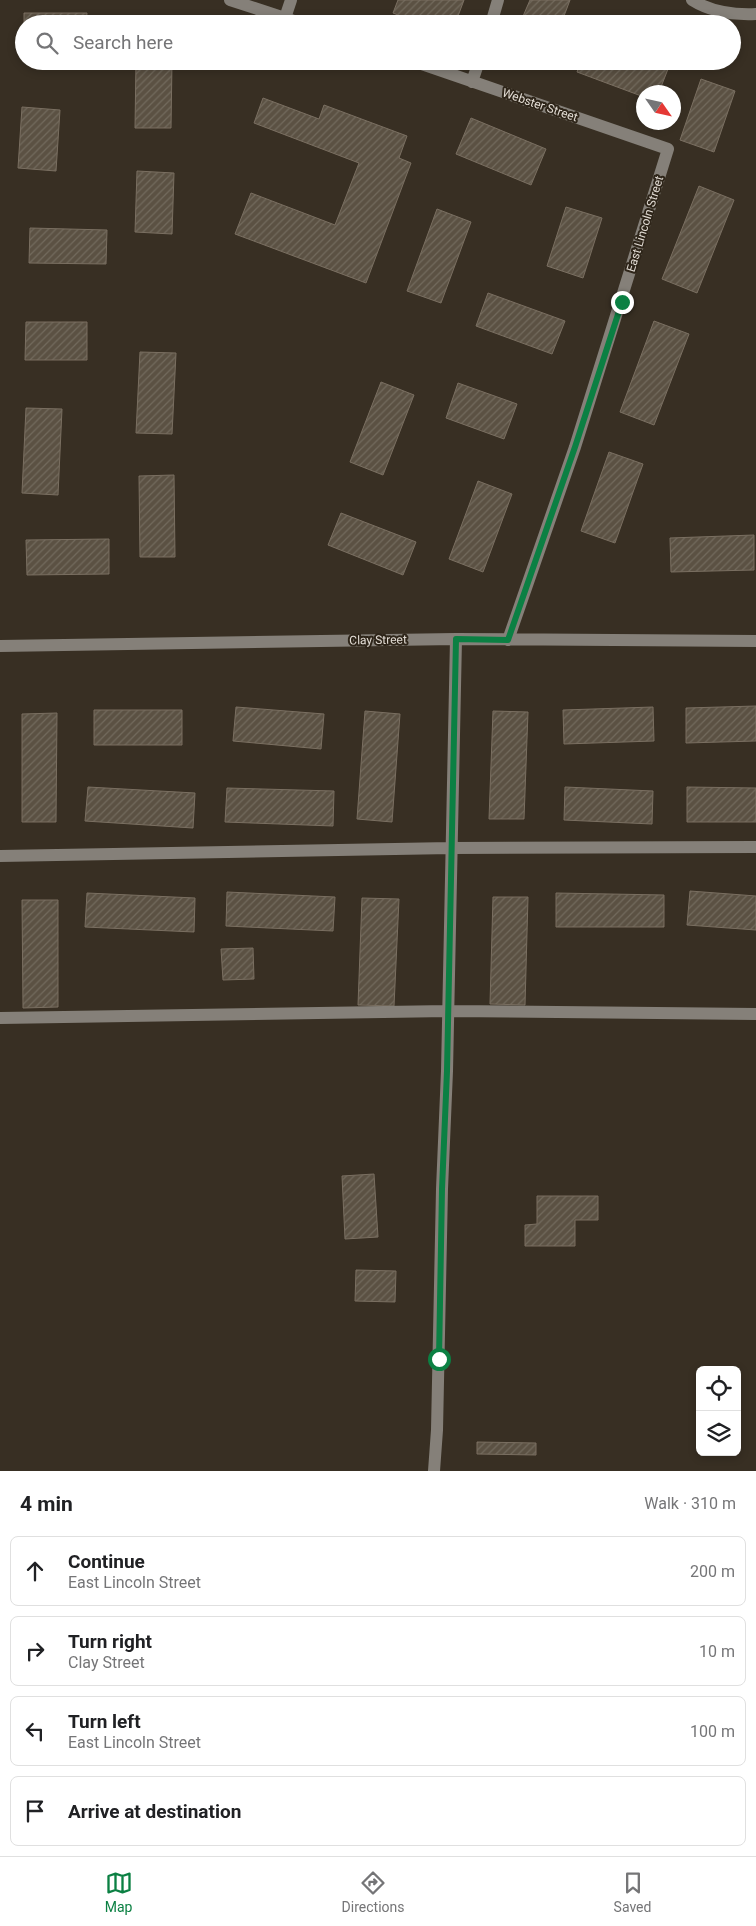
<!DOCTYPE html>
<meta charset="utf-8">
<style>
body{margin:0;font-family:Roboto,sans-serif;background:#f2f2f2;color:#202124}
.controls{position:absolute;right:15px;bottom:15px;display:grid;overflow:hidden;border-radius:8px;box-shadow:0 2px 8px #0003}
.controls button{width:45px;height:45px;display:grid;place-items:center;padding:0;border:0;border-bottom:1px solid #e0e0e0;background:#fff;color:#202124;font:25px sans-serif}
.compass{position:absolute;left:636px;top:85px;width:45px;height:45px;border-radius:50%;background:#fff;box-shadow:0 2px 8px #0003;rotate:124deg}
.stop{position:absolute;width:15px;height:15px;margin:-11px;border:4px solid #0b8043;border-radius:50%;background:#fff}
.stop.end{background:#0b8043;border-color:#fff;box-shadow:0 1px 5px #0008}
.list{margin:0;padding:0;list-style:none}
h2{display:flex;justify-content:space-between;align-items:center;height:65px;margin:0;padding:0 20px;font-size:21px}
h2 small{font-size:16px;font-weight:400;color:#757577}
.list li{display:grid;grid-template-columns:32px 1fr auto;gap:15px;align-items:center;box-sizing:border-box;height:70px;margin:0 10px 10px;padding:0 10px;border:1px solid #e0e0e0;border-radius:8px}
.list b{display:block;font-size:19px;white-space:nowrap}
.list p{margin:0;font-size:16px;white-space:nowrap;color:#757577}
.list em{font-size:16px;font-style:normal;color:#757577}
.icon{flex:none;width:28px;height:28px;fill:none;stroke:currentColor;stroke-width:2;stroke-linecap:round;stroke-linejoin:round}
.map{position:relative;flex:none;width:756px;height:1471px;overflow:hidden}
.search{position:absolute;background:#fff;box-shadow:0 2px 8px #0003;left:15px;right:15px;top:15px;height:55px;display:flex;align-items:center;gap:12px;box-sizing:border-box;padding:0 18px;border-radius:28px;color:#757577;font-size:19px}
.sheet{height:385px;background:#fff}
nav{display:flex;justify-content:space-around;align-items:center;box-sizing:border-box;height:70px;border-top:1px solid #e0e0e0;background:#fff;font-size:14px;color:#757577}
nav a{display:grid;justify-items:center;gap:2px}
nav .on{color:#0b8043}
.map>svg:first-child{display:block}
</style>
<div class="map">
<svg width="756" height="1471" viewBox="0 0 756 1471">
<defs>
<pattern id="building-hatch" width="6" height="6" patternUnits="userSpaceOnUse" patternTransform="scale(1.25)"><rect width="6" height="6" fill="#5b5143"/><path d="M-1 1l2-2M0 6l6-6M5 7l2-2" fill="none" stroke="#726a5d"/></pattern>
</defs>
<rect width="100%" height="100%" fill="#382f23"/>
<!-- building -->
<path fill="url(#building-hatch)" stroke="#7a6f61" d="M 398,0 L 464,0 L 455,24 L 421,24 L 393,13 Z
M 530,0 L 570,0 L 561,24 L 528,24 L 521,21 Z
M 24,13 L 87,13 L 86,24 L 24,24 Z
M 136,61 L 172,61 L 171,128 L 135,128 Z
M 581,61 L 649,61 L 668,69 L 659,92 L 644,92 L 644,97 L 577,72 Z
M 701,79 L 735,91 L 714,152 L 680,140 Z
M 263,98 L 319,119 L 324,105 L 407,136 L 399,158 L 411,163 L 366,283 L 235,234 L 251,193 L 335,225 L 359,163 L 254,123 Z
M 22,107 L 60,110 L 56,171 L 18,168 Z
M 471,118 L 546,149 L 531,185 L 456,154 Z
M 137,171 L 174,173 L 172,234 L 135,232 Z
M 699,186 L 734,200 L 697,293 L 662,279 Z
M 566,207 L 602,218 L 583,278 L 547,266 Z
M 437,209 L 471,222 L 441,303 L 407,291 Z
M 30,228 L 107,230 L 106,264 L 29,263 Z
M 488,293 L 565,321 L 552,354 L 476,326 Z
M 654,321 L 689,334 L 654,425 L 620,412 Z
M 26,322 L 87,322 L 87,360 L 25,360 Z
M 140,352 L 176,353 L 172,434 L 136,433 Z
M 381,382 L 414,395 L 383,475 L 350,462 Z
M 458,383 L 517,404 L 504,439 L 446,418 Z
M 26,408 L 62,409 L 58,495 L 22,493 Z
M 609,452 L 643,464 L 615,543 L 581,531 Z
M 174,475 L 175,557 L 140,557 L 139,476 Z
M 478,481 L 512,494 L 483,572 L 449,559 Z
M 341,513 L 416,542 L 403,575 L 328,545 Z
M 754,535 L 754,570 L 671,572 L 670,538 Z
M 109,539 L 109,574 L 27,575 L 26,540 Z
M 756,706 L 756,741 L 686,743 L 686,708 Z
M 236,707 L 324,714 L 321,749 L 233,741 Z
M 653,707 L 654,741 L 564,744 L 563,710 Z
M 94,710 L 182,710 L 182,745 L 94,745 Z
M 365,711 L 400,714 L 392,822 L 357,819 Z
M 493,711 L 528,712 L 524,819 L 489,819 Z
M 57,713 L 56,822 L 22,822 L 22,714 Z
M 88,787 L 195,793 L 193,828 L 85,821 Z
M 565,787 L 653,791 L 652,824 L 564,820 Z
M 687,787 L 756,788 L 756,822 L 687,822 Z
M 227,788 L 334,791 L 333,826 L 225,822 Z
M 690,891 L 756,896 L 756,930 L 687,925 Z
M 227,892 L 335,897 L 333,931 L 226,926 Z
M 87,893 L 195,898 L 194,932 L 85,927 Z
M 556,893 L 664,895 L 664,927 L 556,927 Z
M 493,897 L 528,897 L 525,1005 L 490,1004 Z
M 362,898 L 399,899 L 394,1006 L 358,1005 Z
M 22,900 L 58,900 L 58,1007 L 23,1008 Z
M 253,948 L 254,979 L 223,980 L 221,949 Z
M 374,1174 L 378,1237 L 345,1239 L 342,1176 Z
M 537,1196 L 598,1196 L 598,1220 L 575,1220 L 575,1246 L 525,1246 L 525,1225 L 537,1224 Z
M 356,1270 L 396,1271 L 395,1302 L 355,1301 Z
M 477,1442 L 536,1443 L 536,1455 L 477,1454 Z"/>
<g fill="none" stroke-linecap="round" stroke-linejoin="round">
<!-- minor -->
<path stroke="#858079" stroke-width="12" d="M 230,0 L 303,24
M 692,0 C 711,12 734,15 756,14
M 285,18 L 291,0
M 491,24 L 498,0
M 413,61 L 668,149 L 575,447 L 508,640
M 472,82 L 479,61
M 0,646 L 456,639 L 756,641
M 0,856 L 451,848 L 756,847
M 0,1018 L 448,1011 L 756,1014
M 434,1471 L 437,1430 L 442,1189 L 447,1071 L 456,639"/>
</g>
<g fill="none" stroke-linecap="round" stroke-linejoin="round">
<!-- route -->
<path stroke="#0b8043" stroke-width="6" d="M 439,1359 L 442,1189 L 447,1071 L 456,639 L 508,640 L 575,447 L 622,302"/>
</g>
<g text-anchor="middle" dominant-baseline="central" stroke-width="4" stroke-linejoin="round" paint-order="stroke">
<!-- street labels -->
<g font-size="12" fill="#e3ddd5" stroke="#2e2519">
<text transform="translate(540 105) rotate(19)">Webster Street</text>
<text transform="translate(645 224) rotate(-73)">East Lincoln Street</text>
<text transform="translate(378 640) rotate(-1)">Clay Street</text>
</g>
</g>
</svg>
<div class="controls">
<button><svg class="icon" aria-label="locate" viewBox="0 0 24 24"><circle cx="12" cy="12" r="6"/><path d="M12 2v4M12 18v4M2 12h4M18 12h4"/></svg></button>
<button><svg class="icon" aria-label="layers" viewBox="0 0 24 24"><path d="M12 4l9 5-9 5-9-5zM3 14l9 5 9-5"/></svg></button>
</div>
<svg class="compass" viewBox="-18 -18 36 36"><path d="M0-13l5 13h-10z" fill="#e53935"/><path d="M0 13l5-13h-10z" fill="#757577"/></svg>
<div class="stop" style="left:439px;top:1359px"></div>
<div class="stop end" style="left:622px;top:302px"></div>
<div class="search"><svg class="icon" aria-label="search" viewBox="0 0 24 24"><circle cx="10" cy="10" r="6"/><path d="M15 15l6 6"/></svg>Search here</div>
</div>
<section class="sheet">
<h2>4 min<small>Walk · 310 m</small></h2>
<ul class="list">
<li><svg class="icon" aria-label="ahead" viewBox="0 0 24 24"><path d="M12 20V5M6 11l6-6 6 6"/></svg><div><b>Continue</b><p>East Lincoln Street</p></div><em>200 m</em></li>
<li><svg class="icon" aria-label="right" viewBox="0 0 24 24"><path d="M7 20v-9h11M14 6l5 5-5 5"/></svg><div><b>Turn right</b><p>Clay Street</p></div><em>10 m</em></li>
<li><svg class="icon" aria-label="left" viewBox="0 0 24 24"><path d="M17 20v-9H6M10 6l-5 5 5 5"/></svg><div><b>Turn left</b><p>East Lincoln Street</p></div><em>100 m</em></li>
<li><svg class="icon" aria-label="arrive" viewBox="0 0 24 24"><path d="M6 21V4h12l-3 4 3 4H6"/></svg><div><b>Arrive at destination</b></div></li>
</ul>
</section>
<nav>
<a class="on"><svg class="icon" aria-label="map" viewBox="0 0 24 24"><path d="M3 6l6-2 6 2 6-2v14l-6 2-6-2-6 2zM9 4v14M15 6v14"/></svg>Map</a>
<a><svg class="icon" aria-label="directions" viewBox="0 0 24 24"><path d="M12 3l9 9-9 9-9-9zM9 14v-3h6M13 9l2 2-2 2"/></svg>Directions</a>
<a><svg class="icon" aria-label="saved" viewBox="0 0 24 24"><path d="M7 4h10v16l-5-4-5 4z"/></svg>Saved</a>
</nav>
